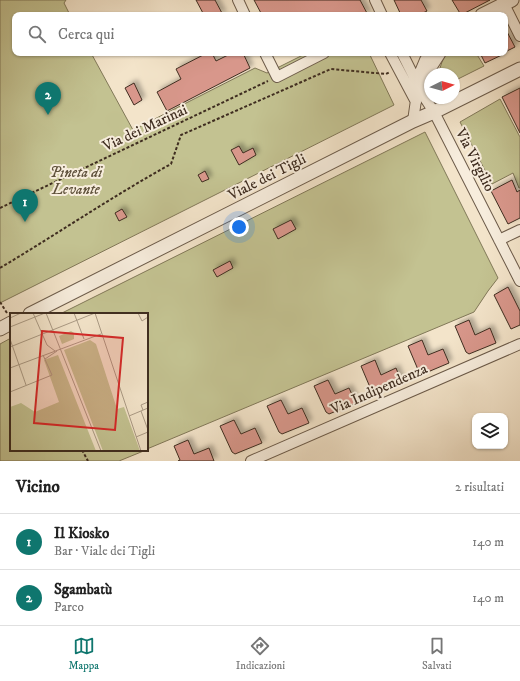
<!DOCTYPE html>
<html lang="it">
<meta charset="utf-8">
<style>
body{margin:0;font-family:"IM FELL DW Pica",serif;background:#f2f2f2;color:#222}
.controls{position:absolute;right:12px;bottom:12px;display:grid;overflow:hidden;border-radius:8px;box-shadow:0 1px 3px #0004}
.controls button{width:36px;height:36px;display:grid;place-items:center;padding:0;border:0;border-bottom:1px solid #e0e0e0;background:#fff;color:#222;font:20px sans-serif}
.compass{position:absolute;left:424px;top:68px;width:36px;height:36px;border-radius:50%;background:#fff;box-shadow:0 1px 3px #0004;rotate:85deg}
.you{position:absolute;left:239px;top:227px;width:14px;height:14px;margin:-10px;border:3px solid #fff;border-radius:50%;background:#1a73e8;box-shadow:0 0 0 6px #1a73e833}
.badge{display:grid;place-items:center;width:26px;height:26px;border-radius:50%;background:#0f766e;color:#fff;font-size:13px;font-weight:700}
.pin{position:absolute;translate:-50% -33px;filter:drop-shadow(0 1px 2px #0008)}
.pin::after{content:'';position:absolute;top:21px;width:14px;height:12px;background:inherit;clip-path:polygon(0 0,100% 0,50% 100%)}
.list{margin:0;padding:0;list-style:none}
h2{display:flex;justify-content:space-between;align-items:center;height:52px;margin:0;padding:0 16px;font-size:17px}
h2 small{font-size:13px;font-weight:400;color:#767676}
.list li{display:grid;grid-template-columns:26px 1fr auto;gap:12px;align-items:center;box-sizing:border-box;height:56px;padding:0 16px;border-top:1px solid #e0e0e0}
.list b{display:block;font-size:15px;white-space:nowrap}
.list p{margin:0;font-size:13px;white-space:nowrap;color:#767676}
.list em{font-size:13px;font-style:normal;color:#767676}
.icon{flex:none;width:22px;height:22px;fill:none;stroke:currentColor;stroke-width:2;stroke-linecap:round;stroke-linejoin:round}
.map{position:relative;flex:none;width:520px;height:461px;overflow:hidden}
.search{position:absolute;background:#fff;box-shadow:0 1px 3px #0004;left:12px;right:12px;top:12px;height:44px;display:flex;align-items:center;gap:10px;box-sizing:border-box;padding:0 14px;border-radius:8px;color:#767676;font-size:15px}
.sheet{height:164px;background:#fff}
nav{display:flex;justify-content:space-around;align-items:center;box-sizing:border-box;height:56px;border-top:1px solid #e0e0e0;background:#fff;font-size:11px;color:#767676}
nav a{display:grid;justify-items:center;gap:2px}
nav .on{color:#0f766e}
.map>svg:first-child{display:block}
</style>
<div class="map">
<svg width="520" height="461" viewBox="0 0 520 461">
<defs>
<filter id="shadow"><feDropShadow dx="3.5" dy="-3.5" stdDeviation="2" flood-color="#0004"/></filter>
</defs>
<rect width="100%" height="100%" fill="#f3e4ca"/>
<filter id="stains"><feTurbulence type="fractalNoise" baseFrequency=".005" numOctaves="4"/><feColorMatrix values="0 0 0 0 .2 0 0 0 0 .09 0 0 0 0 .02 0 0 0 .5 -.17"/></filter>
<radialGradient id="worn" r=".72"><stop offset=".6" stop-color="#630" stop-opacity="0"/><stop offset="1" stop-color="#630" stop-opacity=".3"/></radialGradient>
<!-- green -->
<path fill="#c3c291" stroke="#817858" d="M 0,0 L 66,0 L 64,3 L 70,15 L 15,15 L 15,53 L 91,53 L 133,130 L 255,68 L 267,73 L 307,53 L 369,53 L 394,105 L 0,303 Z
M 446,53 L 476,53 L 484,66 L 454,81 L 454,74 L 438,74 L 442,62 Z
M 500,99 L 520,137 L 520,188 L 519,188 L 513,173 L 492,184 L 460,122 Z
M 425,132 L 498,278 L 488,291 L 474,312 L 147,449 L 147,314 L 60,314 Z
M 11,338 L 11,450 L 146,450 L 119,461 L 0,461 L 0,344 Z"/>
<!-- building -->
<path fill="#d8978b" stroke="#3f2d20" filter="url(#shadow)" d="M 196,0 L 215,0 L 223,15 L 204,15 Z
M 254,0 L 360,0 L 368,15 L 262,15 Z
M 394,0 L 421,0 L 427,11 L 419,15 L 401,15 Z
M 452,0 L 490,0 L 461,15 Z
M 505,28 L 515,47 L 505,52 Z
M 207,53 L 212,53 L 216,61 L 232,53 L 243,53 L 250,68 L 167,111 L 157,92 L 181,79 L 176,69 Z
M 480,53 L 506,53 L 485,63 Z
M 134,83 L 142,100 L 134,105 L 125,88 Z
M 520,88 L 520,133 L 502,97 Z
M 239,146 L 243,153 L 253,148 L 256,155 L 239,165 L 231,150 Z
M 205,171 L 209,179 L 202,182 L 198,175 Z
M 512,180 L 517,192 L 520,190 L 520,218 L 508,224 L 491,191 Z
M 122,209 L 127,217 L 119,221 L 115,213 Z
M 291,220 L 296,229 L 278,239 L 273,229 Z
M 230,261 L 233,268 L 217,277 L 213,270 Z
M 508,287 L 520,311 L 520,325 L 511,329 L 494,295 Z
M 469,320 L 475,335 L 490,328 L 496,343 L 469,354 L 466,352 L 455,326 Z
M 422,340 L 428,355 L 443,349 L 449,363 L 423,374 L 419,372 L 408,346 Z
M 375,360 L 381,375 L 396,368 L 402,383 L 376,394 L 372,392 L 361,366 Z
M 328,380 L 335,394 L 349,388 L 356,403 L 329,414 L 326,412 L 314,386 Z
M 281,400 L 288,414 L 302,408 L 309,423 L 282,434 L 279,432 L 267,406 Z
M 234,420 L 241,434 L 255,428 L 262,443 L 235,454 L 232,452 L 220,426 Z
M 188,440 L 194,454 L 209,448 L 214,461 L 178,461 L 180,460 L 174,446 Z"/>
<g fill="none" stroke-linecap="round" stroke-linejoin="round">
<defs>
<path id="minor" d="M 238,0 L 245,15
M 375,0 L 382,15
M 502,0 L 520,36
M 265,53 L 277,77 L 324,53
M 390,53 L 416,102
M 402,53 L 423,95 L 434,112 L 520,281
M 413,121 L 420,72 L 425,60 L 429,53
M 499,240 L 520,230
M 251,461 L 520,344"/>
<path id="tertiary" d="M 482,15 L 512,0
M 423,95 L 430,67 L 439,53
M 30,314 L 413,121 L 434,112 L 520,69
M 0,329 L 11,323"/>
</defs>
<!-- minor casing -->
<use href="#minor" stroke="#6c5b4a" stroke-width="12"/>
<!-- tertiary casing -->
<use href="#tertiary" stroke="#6c5b4a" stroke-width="15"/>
<!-- path -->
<path stroke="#3f2d20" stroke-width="2" stroke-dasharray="3 2" stroke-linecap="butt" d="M 0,208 L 268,81
M 0,268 C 57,234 113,196 171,164 L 181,135 L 331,69 L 386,74 L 390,72
M 0,302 L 7,313
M 82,450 L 88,461"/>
<!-- minor -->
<use href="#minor" stroke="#f7eddd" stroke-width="10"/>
<!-- tertiary -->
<use href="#tertiary" stroke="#f7eddd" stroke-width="13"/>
</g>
<g text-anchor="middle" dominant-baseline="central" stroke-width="4" stroke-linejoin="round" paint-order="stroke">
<!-- street labels -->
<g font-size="15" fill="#3f2d20" stroke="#f7eddd">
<text transform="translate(145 128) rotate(-25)">Via dei Marinai</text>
<text transform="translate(475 160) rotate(63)">Via Virgilio</text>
<text transform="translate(267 177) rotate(-27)">Viale dei Tigli</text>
<text transform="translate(379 389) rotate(-24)">Via Indipendenza</text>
</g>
<!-- park labels -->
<g font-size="15" font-style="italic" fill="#60523c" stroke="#f7eddd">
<text x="76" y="172">Pineta di<tspan x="76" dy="17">Levante</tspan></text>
</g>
</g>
<!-- overview -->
<g transform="translate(10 313)">
<rect width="138" height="138" fill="#f3e4ca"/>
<path d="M 61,18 L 64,20 L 64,26 L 52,31 L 49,23 ZM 80,27 L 86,31 L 107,96 L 114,94 L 130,138 L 93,138 L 54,37 ZM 48,42 L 86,138 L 0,138 L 0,94 L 11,90 L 25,99 L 49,89 L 34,47 Z" fill="#c3c291"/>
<path fill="none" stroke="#ab9b86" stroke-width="1" d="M 23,0 L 37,32 L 45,38M 36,0 L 91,138M 64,0 L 74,26M 85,0 L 131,138M 128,0 L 132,8 L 138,4M 0,5 L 11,0M 0,14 L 35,0M 0,26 L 16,72M 0,34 L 85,0M 35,46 L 47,38M 0,55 L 91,21M 0,79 L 42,62 L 33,42M 133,97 L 131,92 L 138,89M 131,98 L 138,117M 119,103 L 138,95M 126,124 L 138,119"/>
<path fill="#d62828" fill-opacity="0.15" stroke="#d62828" stroke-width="2" d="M 32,18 L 113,25 L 105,117 L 24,110 Z"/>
<rect width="138" height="138" fill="none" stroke="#3f2d20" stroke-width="2"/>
</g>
<rect width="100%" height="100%" filter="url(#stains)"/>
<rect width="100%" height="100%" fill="url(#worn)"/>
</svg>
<div class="controls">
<button><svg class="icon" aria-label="layers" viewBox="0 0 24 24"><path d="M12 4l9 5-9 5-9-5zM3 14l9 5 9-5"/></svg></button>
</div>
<svg class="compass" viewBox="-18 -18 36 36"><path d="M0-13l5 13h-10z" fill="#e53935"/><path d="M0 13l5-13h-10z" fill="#767676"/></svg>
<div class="you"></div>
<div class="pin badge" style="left:25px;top:222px">1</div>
<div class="pin badge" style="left:48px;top:115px">2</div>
<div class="search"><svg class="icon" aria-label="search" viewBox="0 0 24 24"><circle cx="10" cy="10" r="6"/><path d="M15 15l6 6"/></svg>Cerca qui</div>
</div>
<section class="sheet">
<h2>Vicino<small>2 risultati</small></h2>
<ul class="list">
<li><span class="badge">1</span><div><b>Il Kiosko</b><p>Bar · Viale dei Tigli</p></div><em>140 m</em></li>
<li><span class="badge">2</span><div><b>Sgambatù</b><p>Parco</p></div><em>140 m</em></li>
</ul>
</section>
<nav>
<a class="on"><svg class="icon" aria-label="map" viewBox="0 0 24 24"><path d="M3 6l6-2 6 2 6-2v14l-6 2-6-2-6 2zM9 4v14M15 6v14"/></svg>Mappa</a>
<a><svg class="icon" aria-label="directions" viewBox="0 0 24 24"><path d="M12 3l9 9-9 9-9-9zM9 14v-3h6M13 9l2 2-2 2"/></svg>Indicazioni</a>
<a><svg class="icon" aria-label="saved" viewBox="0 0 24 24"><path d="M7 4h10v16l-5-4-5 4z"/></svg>Salvati</a>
</nav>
